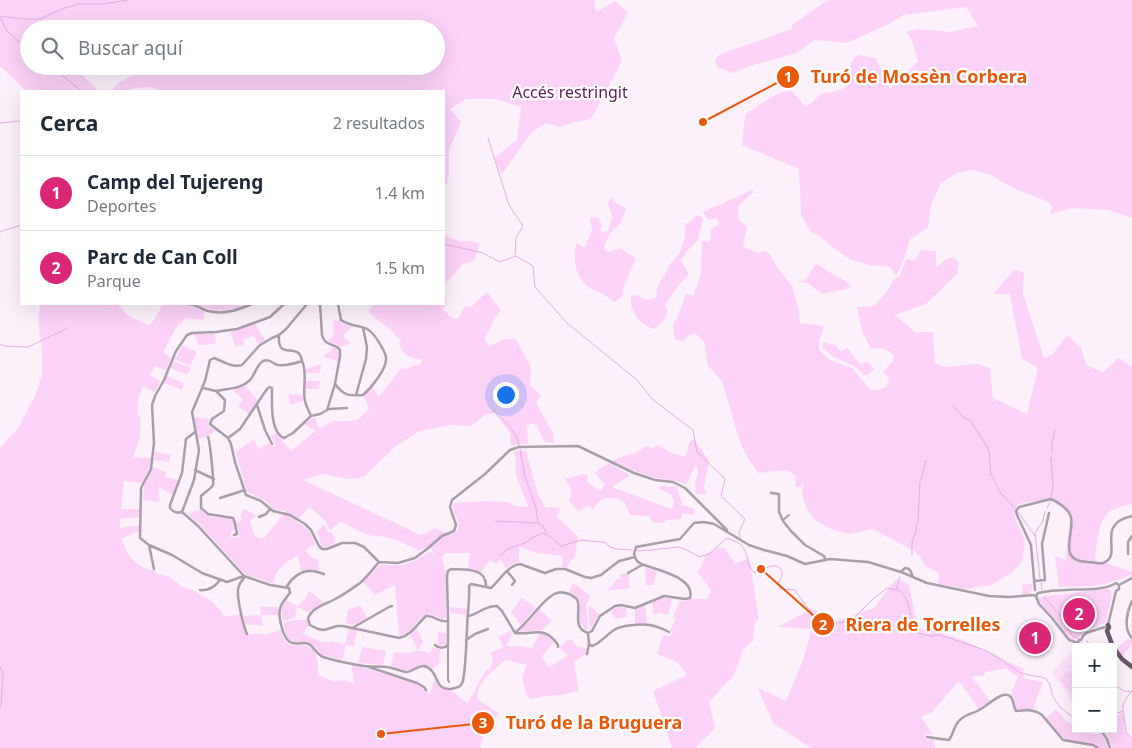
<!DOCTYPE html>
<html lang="es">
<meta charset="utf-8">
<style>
body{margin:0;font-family:"Noto Sans",sans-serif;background:#f6f6f7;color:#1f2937}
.controls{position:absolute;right:15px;bottom:15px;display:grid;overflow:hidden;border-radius:0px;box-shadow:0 5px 20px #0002}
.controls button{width:45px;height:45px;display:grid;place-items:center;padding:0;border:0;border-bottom:1px solid #e0e1e3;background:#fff;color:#1f2937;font:25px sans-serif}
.you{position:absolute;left:505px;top:394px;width:18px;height:18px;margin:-12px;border:4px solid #fff;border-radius:50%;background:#1a73e8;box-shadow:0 0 0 8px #1a73e833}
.badge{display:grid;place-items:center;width:32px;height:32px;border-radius:50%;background:#db2777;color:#fff;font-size:16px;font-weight:700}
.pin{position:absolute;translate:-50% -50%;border:2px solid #fff;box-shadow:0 1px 5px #0006}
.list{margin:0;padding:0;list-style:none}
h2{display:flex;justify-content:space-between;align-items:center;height:65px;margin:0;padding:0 20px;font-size:21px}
h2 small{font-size:16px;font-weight:400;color:#747a83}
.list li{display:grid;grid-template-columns:32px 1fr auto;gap:15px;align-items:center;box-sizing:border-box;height:75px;padding:0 20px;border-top:1px solid #e0e1e3}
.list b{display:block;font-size:19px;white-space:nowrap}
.list p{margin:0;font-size:16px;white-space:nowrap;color:#747a83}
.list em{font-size:16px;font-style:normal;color:#747a83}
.icon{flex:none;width:28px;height:28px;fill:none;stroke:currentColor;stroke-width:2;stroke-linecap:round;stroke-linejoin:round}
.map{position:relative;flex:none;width:1132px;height:748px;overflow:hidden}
.search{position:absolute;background:#fff;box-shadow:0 5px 20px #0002;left:20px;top:20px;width:425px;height:55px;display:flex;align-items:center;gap:12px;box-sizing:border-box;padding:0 18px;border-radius:28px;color:#747a83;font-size:19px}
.panel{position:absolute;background:#fff;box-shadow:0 5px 20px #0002;left:20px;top:90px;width:425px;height:215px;border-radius:0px}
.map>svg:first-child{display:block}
</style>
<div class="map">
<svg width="1132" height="748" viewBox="0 0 1132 748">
<rect width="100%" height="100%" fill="#fcf1fb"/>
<!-- built -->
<path fill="#ffdefb" d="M 1076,650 L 1076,708 L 1061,684 L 1051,672 Z"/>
<!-- green -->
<path fill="#fdd2f9" d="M 0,0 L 594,0 L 596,12 L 615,1 L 628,13 L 614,38 L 622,61 L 591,119 L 575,122 L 560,127 L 546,123 L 532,132 L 502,174 L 494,158 L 517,140 L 521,107 L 495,99 L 466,99 L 450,109 L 461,122 L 449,150 L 449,175 L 447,184 L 444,184 L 444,91 L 160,91 L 151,87 L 135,88 L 127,91 L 111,91 L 119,82 L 134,75 L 134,66 L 436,66 L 436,29 L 29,29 L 29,66 L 78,66 L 82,75 L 99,91 L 26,91 L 0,66 Z
M 828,0 L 1132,0 L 1132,218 L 1108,210 L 1073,208 L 1050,214 L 1052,207 L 1049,202 L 1013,188 L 991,175 L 972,170 L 957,173 L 941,183 L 931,205 L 928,228 L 910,239 L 904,259 L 896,276 L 890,267 L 870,265 L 851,260 L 831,246 L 819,236 L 811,232 L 801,216 L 799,169 L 742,145 L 745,115 C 759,105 774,93 791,90 L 805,106 L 813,102 L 820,94 L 837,91 L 846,87 L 852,80 C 850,69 848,63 858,55 L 876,58 L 890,89 L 918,61 L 911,38 L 906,32 L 918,29 L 951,32 L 978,26 L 966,7 L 904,15 L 889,24 L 847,43 L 814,40 L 797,53 L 753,65 L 733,73 L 717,67 L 715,60 L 720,54 L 792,29 L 792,25 Z
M 752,190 L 754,192 L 738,206 L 738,219 L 747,227 L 743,243 L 745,248 L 759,253 L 764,251 L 769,253 L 777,267 L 792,286 L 799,309 L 800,323 L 819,325 L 824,326 L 819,342 L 819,350 L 830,360 L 852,368 L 871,390 L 879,390 L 887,386 L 889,377 L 883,372 L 893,361 L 894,356 C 888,348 880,348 871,349 L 862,331 L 857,307 L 874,306 L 889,289 L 893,280 L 900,276 L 906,259 L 915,260 L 921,250 L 936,251 L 936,268 L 946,259 L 953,257 L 959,263 L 957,274 L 926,304 L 895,315 L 915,332 L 933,332 L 935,363 L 945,367 L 977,364 L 990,368 L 993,398 L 1027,414 L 1038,368 L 1022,359 L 1010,294 L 993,294 L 1014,270 L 1024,272 L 1023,294 L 1044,358 L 1053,354 L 1067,335 L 1081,347 L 1086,365 L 1103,372 L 1119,358 L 1132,367 L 1132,504 C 1125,506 1115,508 1109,512 C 1098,519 1097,548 1095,560 C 1108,563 1120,568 1132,572 L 1132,575 L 1126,576 L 1126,577 L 1105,584 L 1090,586 L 1059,587 L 1055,556 L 1066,560 L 1067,542 L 1070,519 L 1067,512 L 1053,501 L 1037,501 L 1018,504 C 1009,519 1020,524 1024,538 C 1026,545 1023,555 1022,562 L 1010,574 L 991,585 L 965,589 L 938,584 L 939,573 L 925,566 L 920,557 L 914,551 L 873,529 L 849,534 L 833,530 L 823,525 L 814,519 L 807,509 L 802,496 L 803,481 L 801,487 L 795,487 L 796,476 L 787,470 L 758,473 L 746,455 L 739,439 L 722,381 L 708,366 L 704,342 L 695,333 L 688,336 L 683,342 L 675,339 L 673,327 L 674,322 L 677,318 L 686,294 L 693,296 L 701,274 L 702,241 L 710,242 L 711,229 L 720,224 L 717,219 L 708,220 L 703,212 Z
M 611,197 L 614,202 L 626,208 L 621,223 L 610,233 L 605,244 L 604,249 L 608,252 L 621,248 L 627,253 L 636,258 L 623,288 L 623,292 L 622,297 L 614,302 C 610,299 606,296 601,293 C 598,292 594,291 590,288 C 575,277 572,260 577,243 L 582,247 L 586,246 L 586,243 L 592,231 L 590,218 L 598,217 L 602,225 L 600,230 L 604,232 L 608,231 L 612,217 L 608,203 Z
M 698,215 L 703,218 L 698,240 L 686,252 L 681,261 L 689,274 L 679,285 L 665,305 L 668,312 L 664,320 L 655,329 C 640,326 629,311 631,296 L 635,295 L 648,300 L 656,298 L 657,288 L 670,264 L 674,260 L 680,252 L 685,237 L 685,227 L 687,223 Z
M 447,236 L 461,242 L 468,241 L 480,243 L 474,261 L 463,264 L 444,286 L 444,237 Z
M 816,264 L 848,283 L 851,288 L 822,294 L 808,283 L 799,282 L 807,278 L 809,274 Z
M 487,292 L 501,310 L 495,318 L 485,339 L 488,345 L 490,346 L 505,339 L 516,339 L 531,367 L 530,385 L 541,395 L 536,403 L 553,433 L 554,443 L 545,442 L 535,423 L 527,425 L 528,443 L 511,446 L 510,433 L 495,413 L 486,414 L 471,426 L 452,425 L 420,431 L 396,446 L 364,477 L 347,479 L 323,474 L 303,480 L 421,535 L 435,528 L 450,535 L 457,531 L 459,524 L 454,512 L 453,503 L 484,501 L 508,502 L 516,506 L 528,507 L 516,475 L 516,459 L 514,451 L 526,451 L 538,495 L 545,507 L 560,508 L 557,517 L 578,536 L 575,557 L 570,562 L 567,568 L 562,567 L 563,556 L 537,553 L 519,547 L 519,562 L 514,563 L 506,568 L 500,559 L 497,564 L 489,561 L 481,572 L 474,569 L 468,569 L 470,553 L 445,553 L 442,557 L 446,573 L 446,617 L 442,620 L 431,614 L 425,615 C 415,622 411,634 399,636 L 395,585 L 375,595 L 363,582 L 380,565 L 403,565 L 414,561 L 431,551 L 435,557 L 431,548 L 424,548 L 420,551 L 396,540 L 376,535 L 375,537 L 361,532 L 341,522 L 330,530 L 324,519 L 309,507 L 296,521 C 307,528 311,531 315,544 L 305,551 L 314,559 L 318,559 L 319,571 L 310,570 L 301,571 L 298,555 C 286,563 274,569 274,584 L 247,575 L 239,568 L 203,528 L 188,514 L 200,509 C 207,519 220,517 231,519 L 234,522 L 235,530 L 231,531 L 231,538 L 239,537 L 237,523 L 241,521 L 242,517 L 240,517 L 243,509 L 251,512 L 256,516 L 250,521 L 255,537 L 263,539 L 286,511 L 273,509 L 264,500 L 247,492 L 236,453 L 245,445 L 254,440 L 259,449 L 269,443 L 271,446 L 274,447 L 276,445 L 275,442 L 270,436 L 276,433 L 278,437 L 281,439 L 291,451 L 315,431 L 304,424 L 315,417 L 319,428 L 333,421 L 350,421 L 357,420 L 369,409 L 364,396 L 372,387 L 379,397 L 389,384 L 399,370 L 403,368 L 407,369 L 414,365 L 419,365 L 422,360 C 408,357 403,357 399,342 L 401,341 L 393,332 L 368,312 L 374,304 L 444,304 L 444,295 C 447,301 447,304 443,310 L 454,319 L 458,318 L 465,306 L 471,307 Z
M 41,304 L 118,304 L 127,315 L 148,325 L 154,320 L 163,304 L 186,304 L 204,311 L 204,320 L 186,318 L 176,328 L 163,352 L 171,358 L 166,370 L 155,366 L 150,375 L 160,381 L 155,392 L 143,386 C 138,396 137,404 138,416 L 140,415 L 140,437 L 133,457 L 151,458 L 151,460 L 149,469 L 142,483 L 124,481 L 121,509 L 140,509 L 140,517 L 120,519 L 120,528 L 139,525 L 139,531 L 121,539 C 124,544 126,550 129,555 C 134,562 144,570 153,570 L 157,574 L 168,576 L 184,588 L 193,590 L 210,600 L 220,610 L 224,617 L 240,614 L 242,624 L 247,635 L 249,634 L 266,634 L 281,630 C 282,633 282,636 283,638 C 291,653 313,636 317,659 C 318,664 318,670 318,675 L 336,682 L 337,680 L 343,681 L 343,679 L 348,682 L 354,683 L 351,665 L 357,666 L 416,683 C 421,686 424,690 429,693 L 430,693 L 435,680 C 440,690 441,689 451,690 L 467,703 L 475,692 L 477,685 L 487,669 L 490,670 L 493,658 L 490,653 L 504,647 L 498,637 L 511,630 L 512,635 L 506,646 L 519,646 L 532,648 L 540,633 L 547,635 L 554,642 L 542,656 L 546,664 L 549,667 L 568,655 L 560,650 L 561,649 L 560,646 L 571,639 L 578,648 L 579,646 L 586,649 L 586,654 L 574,662 L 579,691 L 559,695 L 545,696 L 531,699 C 526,696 526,693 525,688 C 521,678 522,674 527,665 L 506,660 C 496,668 473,685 478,700 L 499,713 L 484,733 L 480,748 L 0,748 L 0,448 L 18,428 L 36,394 L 42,374 L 42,353 L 38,318 Z
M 194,304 L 248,304 C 227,313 215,312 194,304 Z
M 339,320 L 343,324 L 352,327 L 343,336 L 351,343 L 340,347 L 336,344 L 328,342 L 334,334 L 333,321 Z
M 255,324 L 265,340 L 259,344 L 253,336 L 243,340 L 245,344 L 236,347 L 230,332 Z
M 194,334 L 215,334 L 216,344 L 199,345 Z
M 823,342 L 835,345 L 841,351 L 847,348 L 861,365 L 866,361 L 875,369 L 866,376 L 854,366 L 833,357 L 823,348 Z
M 183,345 L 197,352 L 190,366 L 175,359 Z
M 334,347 C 340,350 339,356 338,361 L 323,357 Z
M 174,361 L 191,368 L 187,375 L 170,368 Z
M 321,364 L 320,373 L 306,373 L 306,369 Z
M 167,376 L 184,383 L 182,390 L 164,383 Z
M 306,381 L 320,381 L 319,389 L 306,389 Z
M 245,386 L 258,400 L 249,414 L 238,406 L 243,399 L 233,391 Z
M 289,394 L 303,395 L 303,401 L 290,405 Z
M 194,417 L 209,419 L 208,425 L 216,431 L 206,437 L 198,438 Z
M 694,439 L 709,461 L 704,487 L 707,494 L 696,494 L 695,483 L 698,472 L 696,465 L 686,484 C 675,479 662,480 650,476 C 637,473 625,466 612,461 L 626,455 L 636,453 L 646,446 L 652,448 L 658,445 L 672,453 L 686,457 L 689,442 Z
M 155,452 L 171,455 L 169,462 L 155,460 Z
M 609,463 L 630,475 L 612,487 C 632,494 651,502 672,509 L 674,501 L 671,494 L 659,489 L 660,486 L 677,487 L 682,505 L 695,509 L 694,515 L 682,514 L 681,519 L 667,520 L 662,523 L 653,523 L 649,516 L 630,515 L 624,502 L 620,499 C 608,497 599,497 593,510 L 590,506 L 578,511 L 569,501 L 572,492 L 565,479 L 584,474 L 588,477 L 587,481 L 592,486 L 600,491 L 605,485 L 595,473 L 599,469 Z
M 153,467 L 166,472 L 165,477 L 178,480 L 173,495 L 159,487 L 159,502 L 143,500 L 144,486 Z
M 324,524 L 328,532 L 332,533 L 336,542 L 330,546 L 323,548 L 319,542 L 320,541 L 317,531 Z
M 718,548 L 725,548 L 735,564 L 749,558 L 759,619 L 755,622 L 753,641 L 743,650 L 734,675 L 709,702 L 715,728 L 695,748 L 672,748 L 653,691 L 687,675 L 677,662 L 657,654 L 663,635 L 670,637 L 672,632 L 670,631 L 676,618 L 673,617 L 680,601 L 686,601 L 691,598 L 694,599 L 707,599 L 711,590 L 697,571 L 702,565 L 706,554 Z
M 645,568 L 657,571 L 654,585 L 646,585 Z
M 620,574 L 628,573 L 629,575 L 630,588 L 605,591 L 610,588 L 617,579 L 620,579 Z
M 896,579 L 909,584 L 917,626 L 926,631 L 935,631 L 960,639 L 1024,669 L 1023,678 L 1043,682 L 1033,709 L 1016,709 L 1014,698 L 1011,694 L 1018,676 L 1014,675 L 1006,668 L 986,672 L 982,676 L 971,676 L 990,701 L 979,709 L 959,681 L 932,712 L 921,717 L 933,735 L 926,734 L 925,736 L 925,739 L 927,740 L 934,739 L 935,748 L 810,748 L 810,747 L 773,723 L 758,688 L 786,701 L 803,660 L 812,629 L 778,627 L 811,609 L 837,621 L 874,608 Z
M 572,584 L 578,586 L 590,595 L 591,597 L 586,605 L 588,630 L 585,630 C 583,627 580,623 579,619 C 576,606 588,600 569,592 Z
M 1032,584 L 1032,590 L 1030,593 L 1023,595 L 1022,585 Z
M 1107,589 L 1110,590 L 1112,594 L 1106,621 L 1104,624 L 1090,629 L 1089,628 L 1087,628 L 1087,630 C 1082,633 1080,638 1074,640 L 1068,638 L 1055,619 L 1042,605 L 1038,599 L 1046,596 L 1068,594 L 1078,592 Z
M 309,591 L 324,602 L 309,612 L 297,607 L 295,618 L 283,621 L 281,609 L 286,600 L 297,606 L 305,599 Z
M 522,598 L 536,607 L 521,625 L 511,612 Z
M 663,598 L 672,599 L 668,615 L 660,613 L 653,614 L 653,602 Z
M 360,605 L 367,618 L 355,625 L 346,624 L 348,610 Z
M 589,605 L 599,614 L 590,630 L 589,615 Z
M 645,605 L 647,624 L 635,624 L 635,610 Z
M 260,607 L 278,607 L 278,615 L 261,615 L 263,626 L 245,624 L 244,616 L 261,615 Z
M 450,607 L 467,609 L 466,615 L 450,613 Z
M 618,607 L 627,608 L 626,617 L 616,619 L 611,611 Z
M 539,609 L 552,621 L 542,630 L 519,632 Z
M 295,620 L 307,620 L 309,626 L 302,633 L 322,642 L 330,643 L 330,641 L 345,644 L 349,628 L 357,630 L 354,646 L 346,645 L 342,660 L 321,654 L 314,646 L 308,642 L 293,642 L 287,638 L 283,623 Z
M 417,629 L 423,641 L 418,650 L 430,653 L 432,648 L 440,649 L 439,661 L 441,662 L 432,670 C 417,658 421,668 409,670 C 403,670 397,668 391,666 L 394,652 L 410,653 L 418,650 L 410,635 Z
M 1034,630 L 1043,639 L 1036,646 L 1027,636 Z
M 438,632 L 446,633 L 446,643 L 444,645 L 438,645 Z
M 1129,638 L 1132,640 L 1132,644 L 1122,656 L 1117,648 Z
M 362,647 L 386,651 L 383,665 L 358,663 Z
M 1070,670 L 1076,677 L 1076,699 L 1059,679 Z
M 1056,709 L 1066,721 L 1076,727 L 1076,729 C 1085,729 1091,737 1101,733 L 1106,741 L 1108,748 L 1099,748 C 1091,740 1076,744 1065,739 C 1057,736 1051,724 1046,718 Z
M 1122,713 L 1124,717 L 1124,732 L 1132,740 L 1132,748 L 1112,748 L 1109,738 L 1103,729 L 1113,729 L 1113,718 Z"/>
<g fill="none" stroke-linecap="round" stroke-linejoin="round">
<!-- stream -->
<path stroke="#e7ade3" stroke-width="1" d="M 0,16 L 23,19 L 40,19 L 62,9 L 79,4 L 103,4 L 128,0
M 0,17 L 6,30 L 29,51
M 50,66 L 82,91
M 0,123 L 20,121
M 488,138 L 509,205 L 523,226 L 516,238 L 515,255
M 0,232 L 21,225
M 444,244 L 483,253 L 500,262 L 516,256 L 533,266 L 535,287 L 567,323 L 637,380 L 652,399 L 693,430 L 697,452 L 725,479 L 721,496 L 745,519 L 739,532 L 740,538
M 0,344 L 5,346 L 28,347 L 68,328
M 953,405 L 963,417 L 970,420 L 987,446 L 989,452 L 991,474 L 1001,494 L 1004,496 L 1014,507
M 492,410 C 501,417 518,433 519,445
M 520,449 L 525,477 L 536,508 L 538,523 L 543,526 L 546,532
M 1052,453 L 1052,443 L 1055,430
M 921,480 L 926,461
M 1051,497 L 1053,487 L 1051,457
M 1047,508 L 1050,502
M 1018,512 L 1035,536
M 495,521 L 537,523
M 637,550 L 640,551 L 679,547 L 689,551 L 699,557 L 709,554 L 727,538 C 731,540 739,542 742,546 C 749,554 746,566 755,573 C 762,569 779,560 782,572 C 783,576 779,581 778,584
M 501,555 L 508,549 L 527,542 L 531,538 L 543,533 C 551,535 555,543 562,546 L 581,540 L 601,542 L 606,543 L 610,547 L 616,549 L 632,550
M 912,555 L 912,541 L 916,532 L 916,525 L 918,522 L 920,482
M 900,577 L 897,587 L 898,590 C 909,595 911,617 912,629 L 918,633 L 931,636 L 940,635 L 985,650 L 1001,659 L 1008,665 L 1021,673 L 1034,676 L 1042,677 L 1046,679 L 1050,685 L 1053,697 L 1059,706 L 1076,720
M 1040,578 L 1035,533 L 1043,521 L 1045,511
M 1041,583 L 1042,590
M 779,587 L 781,589 L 795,590 L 812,614 L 827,623 L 832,624 L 852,620 L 872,600 L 887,588 L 897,590
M 1044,597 L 1061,616 L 1070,633 L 1073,636 L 1078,638
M 1086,640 L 1088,642 L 1089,647
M 0,667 L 3,673 L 1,705 L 0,707
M 1113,682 C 1118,687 1124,694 1132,691
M 1123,711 L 1126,732 L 1132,739
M 1113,715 L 1123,711 L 1123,704 L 1131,691"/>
<!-- pedestrian -->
<path stroke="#aa9ea8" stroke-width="2" d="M 783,520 L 789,515
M 448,645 L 448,680 L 449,682"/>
<!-- minor -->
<path stroke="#aa9ea8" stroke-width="2.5" d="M 189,304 C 196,305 202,309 208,311 C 224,315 238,310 252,304
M 320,304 L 322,335 C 325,345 330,343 337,347 L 340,350 L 340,356 L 335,384 C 344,396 349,396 363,395 C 371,388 387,369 386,358 C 386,353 382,348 380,344 C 377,339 373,332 367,329 C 359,325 349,326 341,320 L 338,304
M 203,388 L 216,391 L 225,400 L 224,411 L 212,419 L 210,424 L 228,438 L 231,444 L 235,462 L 246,495 L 261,501 L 273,511 L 290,515 L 305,524 L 311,530 L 319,546 L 322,549 L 327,549 L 342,543 L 355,543 L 364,547 L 379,562
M 216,391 C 228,388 240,390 250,380 C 255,375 257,364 263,361 C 270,358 273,364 278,365 C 285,366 296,363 302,361 C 299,340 277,362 279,336
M 356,395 L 366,359 L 367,347 L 363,328
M 257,405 L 265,430 L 272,444
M 327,410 L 335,384
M 311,416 L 320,414 L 329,409 L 347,408
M 208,437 C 210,441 214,482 213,485 C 211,489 205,492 201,496 L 201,508 L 208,514 L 233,518 L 235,523 L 237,534 L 234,535
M 228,438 L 240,429 L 267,389 L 270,387 L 272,388 L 272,390 C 272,402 270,433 284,438 L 293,433 L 311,416 C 309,411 306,406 305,401 C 302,388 308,373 302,361
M 195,470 L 214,479
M 771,493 L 779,494 L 779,512 L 783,521 L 791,531 L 805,545 L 824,556 L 825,559
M 220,498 L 245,490
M 182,512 L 198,526 L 244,576 L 270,585 L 289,588 L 290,593 C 286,598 281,603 280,609 C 278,616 283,639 290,642 C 296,646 303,641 309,644 C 315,648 316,654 323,657 C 336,661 351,664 364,666 C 372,667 380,666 387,667 C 394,668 400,671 406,672 C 413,672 418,665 424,666 C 441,670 432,694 455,688 C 460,687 461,686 463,681 C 466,664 466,647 467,630 C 467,615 470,601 469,586 L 471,584 L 491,588 C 500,580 507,566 520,564 L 545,573 L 556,569 L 565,569 L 585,577 L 591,578 L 601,575 L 619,561 L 635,557
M 182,512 L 194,480 L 199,450 L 192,412 L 205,381 L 210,360 L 214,358 C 223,361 231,368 242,365 L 260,345 L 272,338 L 279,335 L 286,329 L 307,304
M 182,512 C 177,513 174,513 170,508 L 170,505 L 182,473 L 186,439 L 195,432
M 259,517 L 266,514 L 270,509
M 149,545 L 154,569
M 1128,554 L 1128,542 L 1132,536
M 635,557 L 634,554 L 636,547 L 680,539 L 694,523 L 704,522 L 714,524 L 749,545 L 764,550 L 787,556 L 805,564 L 830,559 L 868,562 L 901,572 L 927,583 L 989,596 L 1009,597 L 1032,595 L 1036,596 L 1038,593 C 1047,591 1056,590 1065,590 C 1079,589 1105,591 1116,583 L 1119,585 L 1132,578
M 379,562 L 398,563 L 415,558 L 427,549 L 442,536 L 454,531 L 456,525 L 450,507 L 452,500 L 485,474 L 510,450 L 519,447 L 578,446 L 634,473 L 655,480 L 673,482 L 685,488 L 727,530
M 379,562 C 373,569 367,577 360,583 C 353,588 345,594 337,598 C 327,604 311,607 308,619 L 310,625 L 318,629 L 324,630 L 337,626 L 343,626 L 399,638 C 412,635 417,624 426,616 C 435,615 437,623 448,621
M 507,571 L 515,581 L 512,585
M 901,572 L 905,568 C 911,568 911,573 913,577
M 628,573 L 642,565
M 244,576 L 227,582 L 202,573 L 172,555 L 149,545 L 140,538 L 141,488 L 151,469 L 154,443 L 152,405 L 155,396 L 164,380 L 176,351 L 187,335 L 192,333 L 216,332 L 237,329 L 270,317 L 284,304
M 244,578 C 241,581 239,585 238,589 C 237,599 243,625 247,634
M 1034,581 L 1045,580 L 1042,544 L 1049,513
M 287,586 C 292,578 301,570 312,571 C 316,571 320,573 324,574
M 200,590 C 209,591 215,587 220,580
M 1035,590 L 1031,545 L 1017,515 L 1016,511 L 1019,507 L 1051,499 C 1058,502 1069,509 1071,517 C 1075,534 1056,561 1088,562 C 1093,562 1099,564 1103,563 C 1125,555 1093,525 1132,516
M 1036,596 L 1039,604 L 1052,618 L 1069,640 L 1078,643
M 1132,601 C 1127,611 1123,629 1132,638
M 469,616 C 480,613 484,606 497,606 L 502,611 L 515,633
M 1108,625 L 1116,591 L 1119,589 L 1119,585
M 354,627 L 389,607 L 392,606
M 515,633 C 522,627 528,620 534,613 C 547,599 557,583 577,599 C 582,609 571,628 588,633
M 515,633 C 534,635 545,625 558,645 L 558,647
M 588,633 L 592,631 L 600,616 L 615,606 L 621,605 L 635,608 L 664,596 L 685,599 L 690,598 C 696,577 654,569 641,564 L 637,561 L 635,557
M 588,633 L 589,644 L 592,646 C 601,643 606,635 614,630 C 621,625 641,624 650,625 C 656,626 663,629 669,632
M 466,640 L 475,634 L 488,629
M 435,645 C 438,648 444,649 448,645 L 448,616 L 447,576 L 448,571 L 451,569 C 465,570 487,567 486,587
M 1083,647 L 1082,644 L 1079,644 L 1078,642 L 1079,640 L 1081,640 L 1083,636 L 1086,633 L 1105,627
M 587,654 L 589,644
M 369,667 L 417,683 L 424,687 L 426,690
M 1100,729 L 1107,739 L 1110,748
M 927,737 L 941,739 L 949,740 C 954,733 954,724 961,719 C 966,714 973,714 979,710 C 987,706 994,698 1003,695 C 1005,695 1008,694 1010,696 C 1014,699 1013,707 1016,711 L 1029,710 L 1037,712 L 1042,715 L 1063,740 L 1093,745 L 1098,748"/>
<!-- primary -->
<path stroke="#6b5869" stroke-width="4.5" d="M 1108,625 L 1109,627 L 1107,631 L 1113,647
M 1113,647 L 1122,659 L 1132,667"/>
</g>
<g text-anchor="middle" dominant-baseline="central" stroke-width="4.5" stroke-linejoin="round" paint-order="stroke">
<!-- park labels -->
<g font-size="16" fill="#5e1a5b" stroke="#fff">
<text x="570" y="92">Accés restringit</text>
</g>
</g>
<!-- callouts -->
<path fill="none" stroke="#e8590c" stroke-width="2" d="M703 122L788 77M761 569L823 624M381 734L483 723"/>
<g fill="#e8590c" stroke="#fff" stroke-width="2">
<circle cx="703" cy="122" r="5"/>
<circle cx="761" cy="569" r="5"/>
<circle cx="381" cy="734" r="5"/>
<circle cx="788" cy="77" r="12"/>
<circle cx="823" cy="624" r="12"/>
<circle cx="483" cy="723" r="12"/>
</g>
<g font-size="15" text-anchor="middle" font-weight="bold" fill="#fff">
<text x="788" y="82">1</text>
<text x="823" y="630">2</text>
<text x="483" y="728">3</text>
</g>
<g font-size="18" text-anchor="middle" font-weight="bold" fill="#e8590c" stroke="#fff" stroke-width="4.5" stroke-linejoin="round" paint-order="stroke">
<text x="919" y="83">Turó de Mossèn Corbera</text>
<text x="923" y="631">Riera de Torrelles</text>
<text x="594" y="729">Turó de la Bruguera</text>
</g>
</svg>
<div class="controls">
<button>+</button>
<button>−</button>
</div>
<div class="you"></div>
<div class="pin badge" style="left:1035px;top:638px">1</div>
<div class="pin badge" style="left:1079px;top:614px">2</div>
<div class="search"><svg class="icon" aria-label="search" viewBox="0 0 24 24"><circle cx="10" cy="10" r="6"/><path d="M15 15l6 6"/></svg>Buscar aquí</div>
<section class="panel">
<h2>Cerca<small>2 resultados</small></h2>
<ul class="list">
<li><span class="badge">1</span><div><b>Camp del Tujereng</b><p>Deportes</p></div><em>1.4 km</em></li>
<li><span class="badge">2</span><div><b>Parc de Can Coll</b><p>Parque</p></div><em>1.5 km</em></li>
</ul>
</section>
</div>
